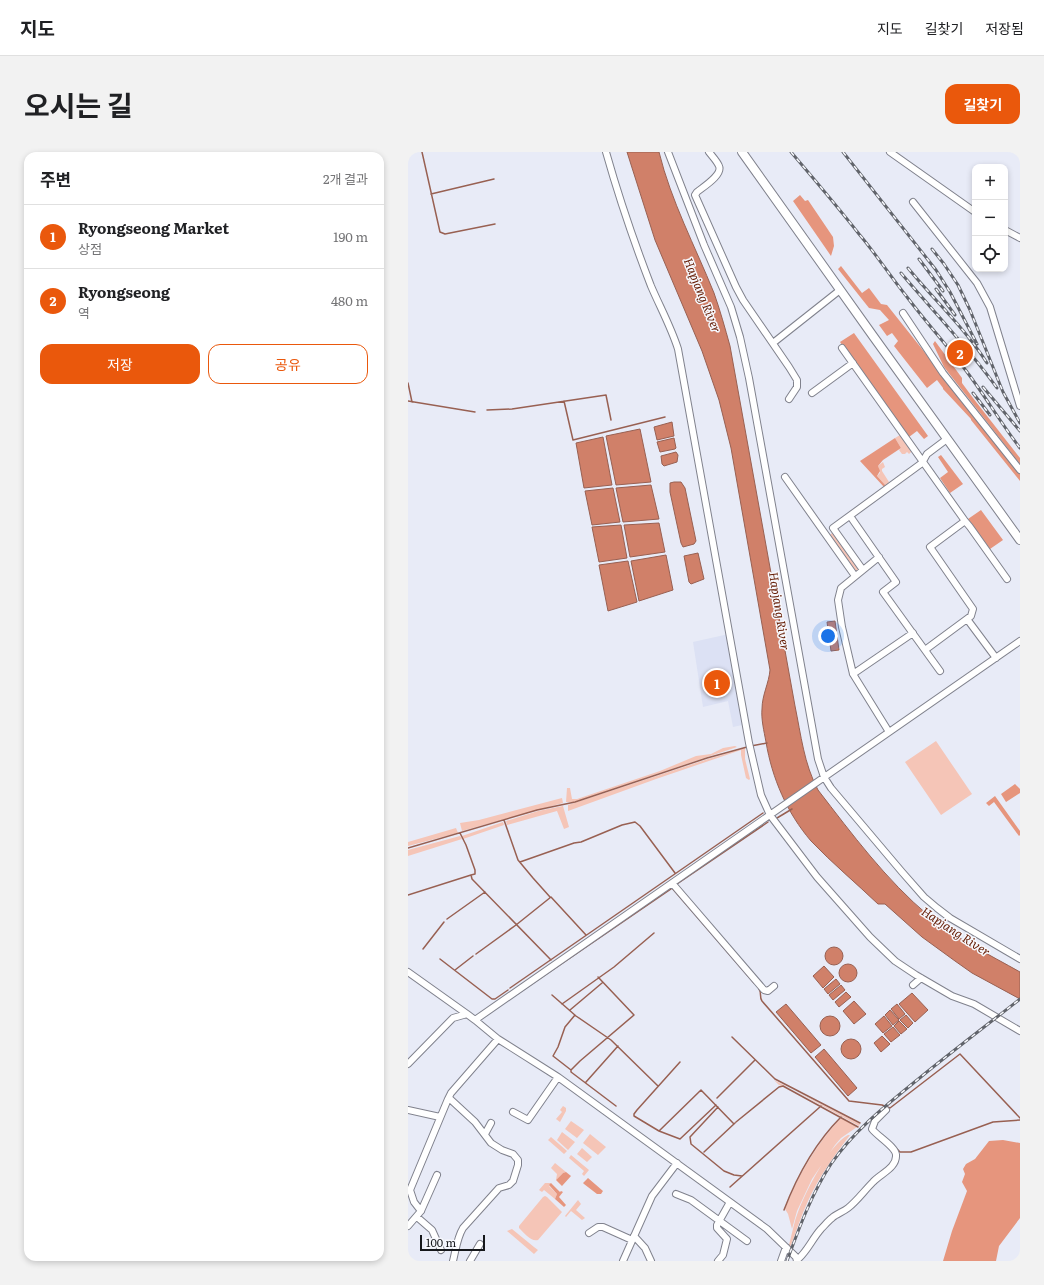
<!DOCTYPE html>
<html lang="ko">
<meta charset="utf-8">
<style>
body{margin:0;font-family:Literata,"Noto Sans KR",serif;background:#f2f2f2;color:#202124}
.controls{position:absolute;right:12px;top:12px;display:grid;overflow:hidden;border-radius:8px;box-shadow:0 2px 6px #0003}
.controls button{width:36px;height:36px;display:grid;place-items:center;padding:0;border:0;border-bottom:1px solid #e0e0e0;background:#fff;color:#202124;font:20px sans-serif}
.scale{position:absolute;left:12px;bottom:10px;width:65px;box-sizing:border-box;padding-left:4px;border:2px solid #15171b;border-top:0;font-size:11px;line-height:14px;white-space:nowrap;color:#15171b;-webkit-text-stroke:3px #f7f8fd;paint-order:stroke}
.you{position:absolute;left:420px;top:484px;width:14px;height:14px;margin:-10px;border:3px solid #fff;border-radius:50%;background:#1a73e8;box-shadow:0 0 0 6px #1a73e833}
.badge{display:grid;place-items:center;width:26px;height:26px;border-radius:50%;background:#ea580c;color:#fff;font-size:13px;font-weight:700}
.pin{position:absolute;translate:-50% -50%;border:2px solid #fff;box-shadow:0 1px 4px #0006}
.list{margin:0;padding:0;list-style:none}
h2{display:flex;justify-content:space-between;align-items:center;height:52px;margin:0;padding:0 16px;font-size:17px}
h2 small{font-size:13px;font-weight:400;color:#757577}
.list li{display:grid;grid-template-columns:26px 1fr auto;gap:12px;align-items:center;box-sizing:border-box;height:64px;padding:0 16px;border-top:1px solid #e0e0e0}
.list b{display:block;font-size:15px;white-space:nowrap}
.list p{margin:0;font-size:13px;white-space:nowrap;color:#757577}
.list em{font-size:13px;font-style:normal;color:#757577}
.actions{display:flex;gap:8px;padding:12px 16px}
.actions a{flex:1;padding:9px 0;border:1px solid #ea580c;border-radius:12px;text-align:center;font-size:14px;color:#ea580c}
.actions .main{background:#ea580c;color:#fff}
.icon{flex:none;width:22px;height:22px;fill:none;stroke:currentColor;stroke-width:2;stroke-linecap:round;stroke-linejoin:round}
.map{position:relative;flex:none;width:612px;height:1109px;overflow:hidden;border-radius:12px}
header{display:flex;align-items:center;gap:24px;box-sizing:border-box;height:56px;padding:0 20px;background:#fff;border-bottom:1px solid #e0e0e0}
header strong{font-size:19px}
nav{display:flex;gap:22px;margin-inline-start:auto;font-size:14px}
.intro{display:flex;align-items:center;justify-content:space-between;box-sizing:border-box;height:96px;padding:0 24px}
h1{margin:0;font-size:28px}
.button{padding:10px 18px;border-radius:12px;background:#ea580c;color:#fff;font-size:14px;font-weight:700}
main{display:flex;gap:24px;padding:0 24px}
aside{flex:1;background:#fff;border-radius:12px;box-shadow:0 2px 6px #0003}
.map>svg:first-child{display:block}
</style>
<header>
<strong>지도</strong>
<nav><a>지도</a><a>길찾기</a><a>저장됨</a></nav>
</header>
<div class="intro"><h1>오시는 길</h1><a class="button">길찾기</a></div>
<main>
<aside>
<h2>주변<small>2개 결과</small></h2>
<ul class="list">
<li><span class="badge">1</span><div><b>Ryongseong Market</b><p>상점</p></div><em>190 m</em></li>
<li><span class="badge">2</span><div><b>Ryongseong</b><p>역</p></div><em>480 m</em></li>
</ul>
<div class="actions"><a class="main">저장</a><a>공유</a></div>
</aside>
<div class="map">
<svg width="612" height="1109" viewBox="0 0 612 1109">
<rect width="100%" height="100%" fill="#e8ebf7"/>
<!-- built -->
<path fill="#dce1f4" d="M 321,482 L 322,489 L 319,490 L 334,573 L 325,575 L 320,549 L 295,555 L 285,490 Z"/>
<!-- green -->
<path fill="#f5c5b7" d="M 492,283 L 504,299 L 501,302 L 499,300 L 497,302 L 494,302 L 491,298 L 493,296 L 487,286 Z
M 475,310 L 477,315 L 474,317 L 474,319 L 481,330 L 478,334 L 469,324 L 472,321 L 470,314 Z
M 425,380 L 451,417 L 447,420 L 421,384 Z
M 528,589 L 564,642 L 533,663 L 497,610 Z
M 327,594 L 329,595 L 166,650 L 158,650 L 159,636 L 162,636 L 164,647 L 169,647 L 252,619 L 288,604 L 303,602 L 315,596 Z
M 337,596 L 337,607 L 342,627 L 341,628 L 338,626 L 333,603 L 333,598 L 248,627 L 160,659 L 160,653 L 300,607 Z
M 154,646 L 155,651 L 54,679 L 52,671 L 71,668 Z
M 155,654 L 161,675 L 156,677 L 149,659 L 99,673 L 98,669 L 130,659 Z
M 95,670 L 96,673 L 55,687 L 54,684 Z
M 48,676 L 50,681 L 0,694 L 0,690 Z
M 52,684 L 54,687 L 0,704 L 0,698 Z
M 366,928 L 452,972 L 451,974 L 380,935 L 371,933 Z
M 155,954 L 158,956 L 158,959 L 152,970 L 148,967 L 154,960 L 152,958 Z
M 433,966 L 449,975 L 433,986 L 427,993 L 404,1027 L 389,1059 L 384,1077 L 380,1062 L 377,1057 C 390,1024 408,992 433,966 Z
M 163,969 L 176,978 L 169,986 L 157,977 Z
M 154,980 L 167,990 L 160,998 L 149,988 Z
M 182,982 L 198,995 L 190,1003 L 175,991 Z
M 440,983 L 442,983 C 426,1004 411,1025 400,1049 C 393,1064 388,1080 382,1096 L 381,1093 C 384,1082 386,1070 390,1060 C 398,1039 421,993 440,983 Z
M 143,985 L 159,999 L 156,1002 L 140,988 Z
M 174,996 L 184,1005 L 179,1010 L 169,1002 Z
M 163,1003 L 181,1018 L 176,1024 L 174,1022 L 176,1019 L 161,1006 Z
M 147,1011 L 158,1020 L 155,1021 L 148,1028 L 149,1022 L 143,1016 Z
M 137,1031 L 143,1031 L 141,1034 L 149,1042 L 147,1047 L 136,1038 L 134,1040 L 131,1038 Z
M 137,1044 L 139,1045 L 154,1060 L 130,1088 C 123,1090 116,1081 111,1076 L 111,1074 L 135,1045 Z
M 170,1048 L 173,1052 L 168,1058 L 177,1066 L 174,1068 L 163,1059 L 158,1065 L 157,1064 Z
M 104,1077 L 126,1095 L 130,1098 L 126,1102 L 99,1079 Z"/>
<!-- forest -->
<path fill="#e6957d" d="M 392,43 L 397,49 L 400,48 L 425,85 L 426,94 L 423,104 L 385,49 Z
M 433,114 L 454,141 L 461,136 L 473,152 L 479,153 L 612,320 L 612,329 L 563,268 L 563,267 L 535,237 L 535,236 L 529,228 L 519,236 L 486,194 L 490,189 L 484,181 L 479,184 L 471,173 L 481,168 L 472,158 L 461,156 L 430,117 Z
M 446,181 L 520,284 L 516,287 L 509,279 L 501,285 L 432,190 Z
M 527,189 L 554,226 L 554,231 L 565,246 L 612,306 L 612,312 L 536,215 L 525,192 Z
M 487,286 L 493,296 L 475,308 L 470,314 L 472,319 L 469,324 L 478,334 L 476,335 L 452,309 Z
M 533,303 L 555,332 L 542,341 L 532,326 L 540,320 L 530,305 Z
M 573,358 L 595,388 L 582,397 L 560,367 Z
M 607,632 L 612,637 L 612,641 L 598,650 L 593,642 Z
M 587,644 L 612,679 L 612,683 L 611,684 L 586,650 L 581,654 L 578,651 Z
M 595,988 L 612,991 L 612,1066 L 591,1094 L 588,1109 L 535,1109 L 544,1079 L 559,1039 L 554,1030 L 557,1022 L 555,1017 L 558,1012 L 567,1007 L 581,989 Z
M 158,1020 L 163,1024 L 154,1034 L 148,1028 L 155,1021 Z
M 180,1026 L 195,1039 L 193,1042 L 189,1042 L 176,1032 L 175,1031 Z
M 143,1031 L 152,1040 L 153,1039 L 155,1040 L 151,1045 L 158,1053 L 156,1055 L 147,1047 L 149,1042 L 141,1033 Z"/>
<!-- water -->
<path fill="#d08069" stroke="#986052" d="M 219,0 L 251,0 C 263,49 287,94 306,141 C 312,158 317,176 322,194 L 387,554 C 393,583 396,612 410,638 C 444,682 478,728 521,764 C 547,786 582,803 612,820 L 612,847 L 564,821 L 547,809 L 514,785 L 477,752 L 470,752 C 448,731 424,711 403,689 C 379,661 364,626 358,590 C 356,579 353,567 354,557 C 354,543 361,531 362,518 L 323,296 L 311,248 L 294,199 L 247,88 Z
M 264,270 L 266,284 L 249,288 L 246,275 Z
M 232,277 L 243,330 L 208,333 L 198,284 Z
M 195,285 L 204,333 L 176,336 L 168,291 Z
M 266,286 L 268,296 L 267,297 L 252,300 L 249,290 Z
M 268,300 L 270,303 L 269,310 L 256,314 L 254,312 L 253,304 Z
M 266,330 L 273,330 L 277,336 L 287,384 L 288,389 L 286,392 L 275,395 L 273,391 L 262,340 L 262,331 Z
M 243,333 L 251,367 L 215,370 L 208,336 Z
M 205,336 L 212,370 L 184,373 L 177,339 Z
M 251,371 L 257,400 L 222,405 L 216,373 Z
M 213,373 L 219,406 L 191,410 L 184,375 Z
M 290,401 L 296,427 L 283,432 L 281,430 L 276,404 Z
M 258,403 L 265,438 L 231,449 L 223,409 Z
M 220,409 L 229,450 L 200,459 L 191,413 Z
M 427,469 L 431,498 L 423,499 L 419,470 Z
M417 804a9 9 0 1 1 18 0a9 9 0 1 1-18 0Z
M431 821a9 9 0 1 1 18 0a9 9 0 1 1-18 0Z
M 416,814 L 426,825 L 415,836 L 405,824 Z
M 428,827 L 432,832 L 420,842 L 416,837 Z
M 433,833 L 437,838 L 425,848 L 421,843 Z
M 438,840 L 443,845 L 431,855 L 427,850 Z
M 504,841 L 520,858 L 507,870 L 491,852 Z
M 446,849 L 458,862 L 446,872 L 435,859 Z
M 378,852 L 413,893 L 403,901 L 368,860 Z
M 489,852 L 497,862 L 491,867 L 483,857 Z
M 482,858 L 491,868 L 485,873 L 477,863 Z
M 498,863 L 505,871 L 500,876 L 492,868 Z
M412 874a10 10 0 1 1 20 0a10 10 0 1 1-20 0Z
M 476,864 L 484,874 L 475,881 L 467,872 Z
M 491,869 L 499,877 L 493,882 L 486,874 Z
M 485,875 L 492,883 L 483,890 L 476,882 Z
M 474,884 L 482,892 L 473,900 L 466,891 Z
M433 897a10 10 0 1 1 20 0a10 10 0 1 1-20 0Z
M 416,897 L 449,936 L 440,944 L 407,905 Z"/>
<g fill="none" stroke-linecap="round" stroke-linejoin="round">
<!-- stream -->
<path stroke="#986052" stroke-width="1.5" d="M 14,0 L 32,80 L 37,82 L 87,72
M 23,42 L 86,27
M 0,231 L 4,250
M 0,249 L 67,260
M 156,249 L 165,288 L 257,265
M 79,258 L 104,257 L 198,243 L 203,268
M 343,594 L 359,591
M 369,666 L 384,657
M 96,668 L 110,708 L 125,726 L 142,745
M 52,681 L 58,693 L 67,718 L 67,722 L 63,723
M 0,696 L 129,658 L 167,650 L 299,606 L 339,595
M 112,710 L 166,691 L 173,690 L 214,673 L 227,670 L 232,674 L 267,721
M 269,732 L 360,670
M 264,736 L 346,831
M 0,743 L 63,723 L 64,727 L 143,808
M 39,767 L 77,740
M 15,797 L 36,770
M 68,802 L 108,773 L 143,745 L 178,783
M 32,807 L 84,847 L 87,847 L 100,838
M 47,818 L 65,804
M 190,825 L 226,863 L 172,909 L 163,918 L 163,920 L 208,954
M 102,836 L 355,661
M 351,837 C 354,841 351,845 354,849 L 441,949 L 474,953 L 482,956 L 552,902 L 612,966
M 144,843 L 168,864 L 203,888 L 250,934
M 105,845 L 263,737
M 154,852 L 206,815 L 246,781
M 162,858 L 194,831
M 324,885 L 367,927 L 452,971
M 272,910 L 229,958 L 226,962 L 226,964 L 251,979 L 272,987 L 308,953
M 163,918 L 145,904 L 150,895 L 157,875 L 167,863
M 178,930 L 210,894
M 309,946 L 347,908
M 310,955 L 282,985 L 283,992 L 316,1019 L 326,1023 L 334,1024
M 328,970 L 371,935 L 375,934 L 450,975
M 251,979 L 293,938 L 326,972
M 487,995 L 492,1000 L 503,1000 L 585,970 L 612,968
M 296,1000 L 327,971
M 322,1035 L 413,954
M 376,1058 C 389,1024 407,991 433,965"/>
<defs>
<path id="minor" d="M 198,0 C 211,46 226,90 243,134 C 252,155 263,175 270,197 L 341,591 L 353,643 L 362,663 L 409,725 L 462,785 L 487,809 L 508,823 L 544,844 L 566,852 L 612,879
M 260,0 L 296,93 L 323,155 L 332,185 L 341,226 L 410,607 L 416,625 L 423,636 L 494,720 L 516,745 L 529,756 L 542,766 L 612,807
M 301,0 C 304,4 309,9 311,14 C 315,23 295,35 289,40 L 287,43 L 328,135 L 335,148 L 381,215 L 389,228 L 389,235 L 381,247
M 482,0 L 567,60
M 505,50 L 569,131 L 582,155 L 612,254
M 597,78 L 612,86
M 495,161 L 535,221 L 612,318
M 365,191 L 432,138
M 434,196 L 557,369 L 522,395 L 565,457 L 563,464 L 517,498
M 404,241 L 445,211
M 377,325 L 447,424
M 442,364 L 488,430 L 475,440 L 532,519
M 557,369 L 562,375 L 599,427
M 471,405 L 433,436 L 430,448 L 434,475 L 445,522 L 481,580
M 455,418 L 425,376 L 514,311 L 519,302 L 539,287
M 559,467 L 588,506
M 445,522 L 505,481
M 264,731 L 356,838 L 360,839 L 366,834
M 0,820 L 59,862 L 67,868
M 505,833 L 513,826
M 0,912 L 45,866 L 59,862
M 41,946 L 67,970 L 83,991 L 94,998 L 105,1002 L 110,1008 L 110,1013 L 105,1029 L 101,1033 L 91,1036 L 55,1076 C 49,1086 48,1097 45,1109
M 0,958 L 32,965
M 105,960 L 120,968 L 150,925
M 77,982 L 83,971
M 268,1042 L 283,1048 L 339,1089
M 13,1059 L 6,1050 L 2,1038 L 40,947 L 43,941 L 90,887
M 9,1065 L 24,1078 L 33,1098
M 0,1074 L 13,1059 L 29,1023
M 181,1081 L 190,1075 L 195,1075 L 224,1088
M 226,1084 L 237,1096 L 243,1109
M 389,1108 C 399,1100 404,1087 413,1077 C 417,1073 420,1069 424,1066 C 428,1062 435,1060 440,1056 C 449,1049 456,1039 465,1030 C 472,1022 489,1016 488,1003 C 488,995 469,984 464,977 L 467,969 L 478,958
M 62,1109 L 72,1092
M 215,1109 L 244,1044 L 269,1011
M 310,1109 L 315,1103 L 319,1087 L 309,1076 L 309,1073 L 322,1050
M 373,1109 L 378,1095
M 389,1109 L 388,1105 L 359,1077 L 150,925 L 90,887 L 67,868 L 612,489"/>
<path id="major" d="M 334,0 L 465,184 L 612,388"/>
</defs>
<!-- minor casing -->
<use href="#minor" stroke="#80828d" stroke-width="8"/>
<!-- major casing -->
<use href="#major" stroke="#80828d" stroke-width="10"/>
<!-- minor -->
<use href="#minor" stroke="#fff" stroke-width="6"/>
<!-- major -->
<use href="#major" stroke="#fff" stroke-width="8"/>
<defs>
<path id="rail" d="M 383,0 C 406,27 429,54 451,82 C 468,102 482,124 499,145 C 517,169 538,192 556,216 C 576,242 592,270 612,296
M 435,0 L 528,118 L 542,140 L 569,192
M 524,97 L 536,112 L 550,133 L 562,158 L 595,240 L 612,271
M 511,107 L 535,139
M 500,116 C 526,148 557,176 579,211
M 493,121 C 525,159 560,195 589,236
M 528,137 L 547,163
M 575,235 L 612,279
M 565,241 L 582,263
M 379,1109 C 391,1076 404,1041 423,1012 C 447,977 481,951 514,924 C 546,898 579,873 612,847"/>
</defs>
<!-- rail casing -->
<use href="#rail" stroke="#61646b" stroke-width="3"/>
<!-- rail -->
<use href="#rail" stroke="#f7f8fd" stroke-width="1.5" stroke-dasharray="4.5" stroke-linecap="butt"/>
</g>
<g text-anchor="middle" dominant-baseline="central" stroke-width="3" stroke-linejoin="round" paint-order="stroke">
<!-- water labels -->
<g font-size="12" font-style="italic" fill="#672009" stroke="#f7f8fd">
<text transform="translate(295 143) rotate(68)">Hapjang River</text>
<text transform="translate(372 459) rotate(81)">Hapjang River</text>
<text transform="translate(548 779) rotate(33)">Hapjang River</text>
</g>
</g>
</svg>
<div class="controls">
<button>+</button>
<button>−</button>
<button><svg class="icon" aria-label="locate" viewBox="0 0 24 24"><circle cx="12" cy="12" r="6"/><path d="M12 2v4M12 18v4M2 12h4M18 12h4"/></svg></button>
</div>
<div class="scale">100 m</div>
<div class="you"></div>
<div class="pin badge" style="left:309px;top:531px">1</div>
<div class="pin badge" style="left:552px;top:201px">2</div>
</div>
</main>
